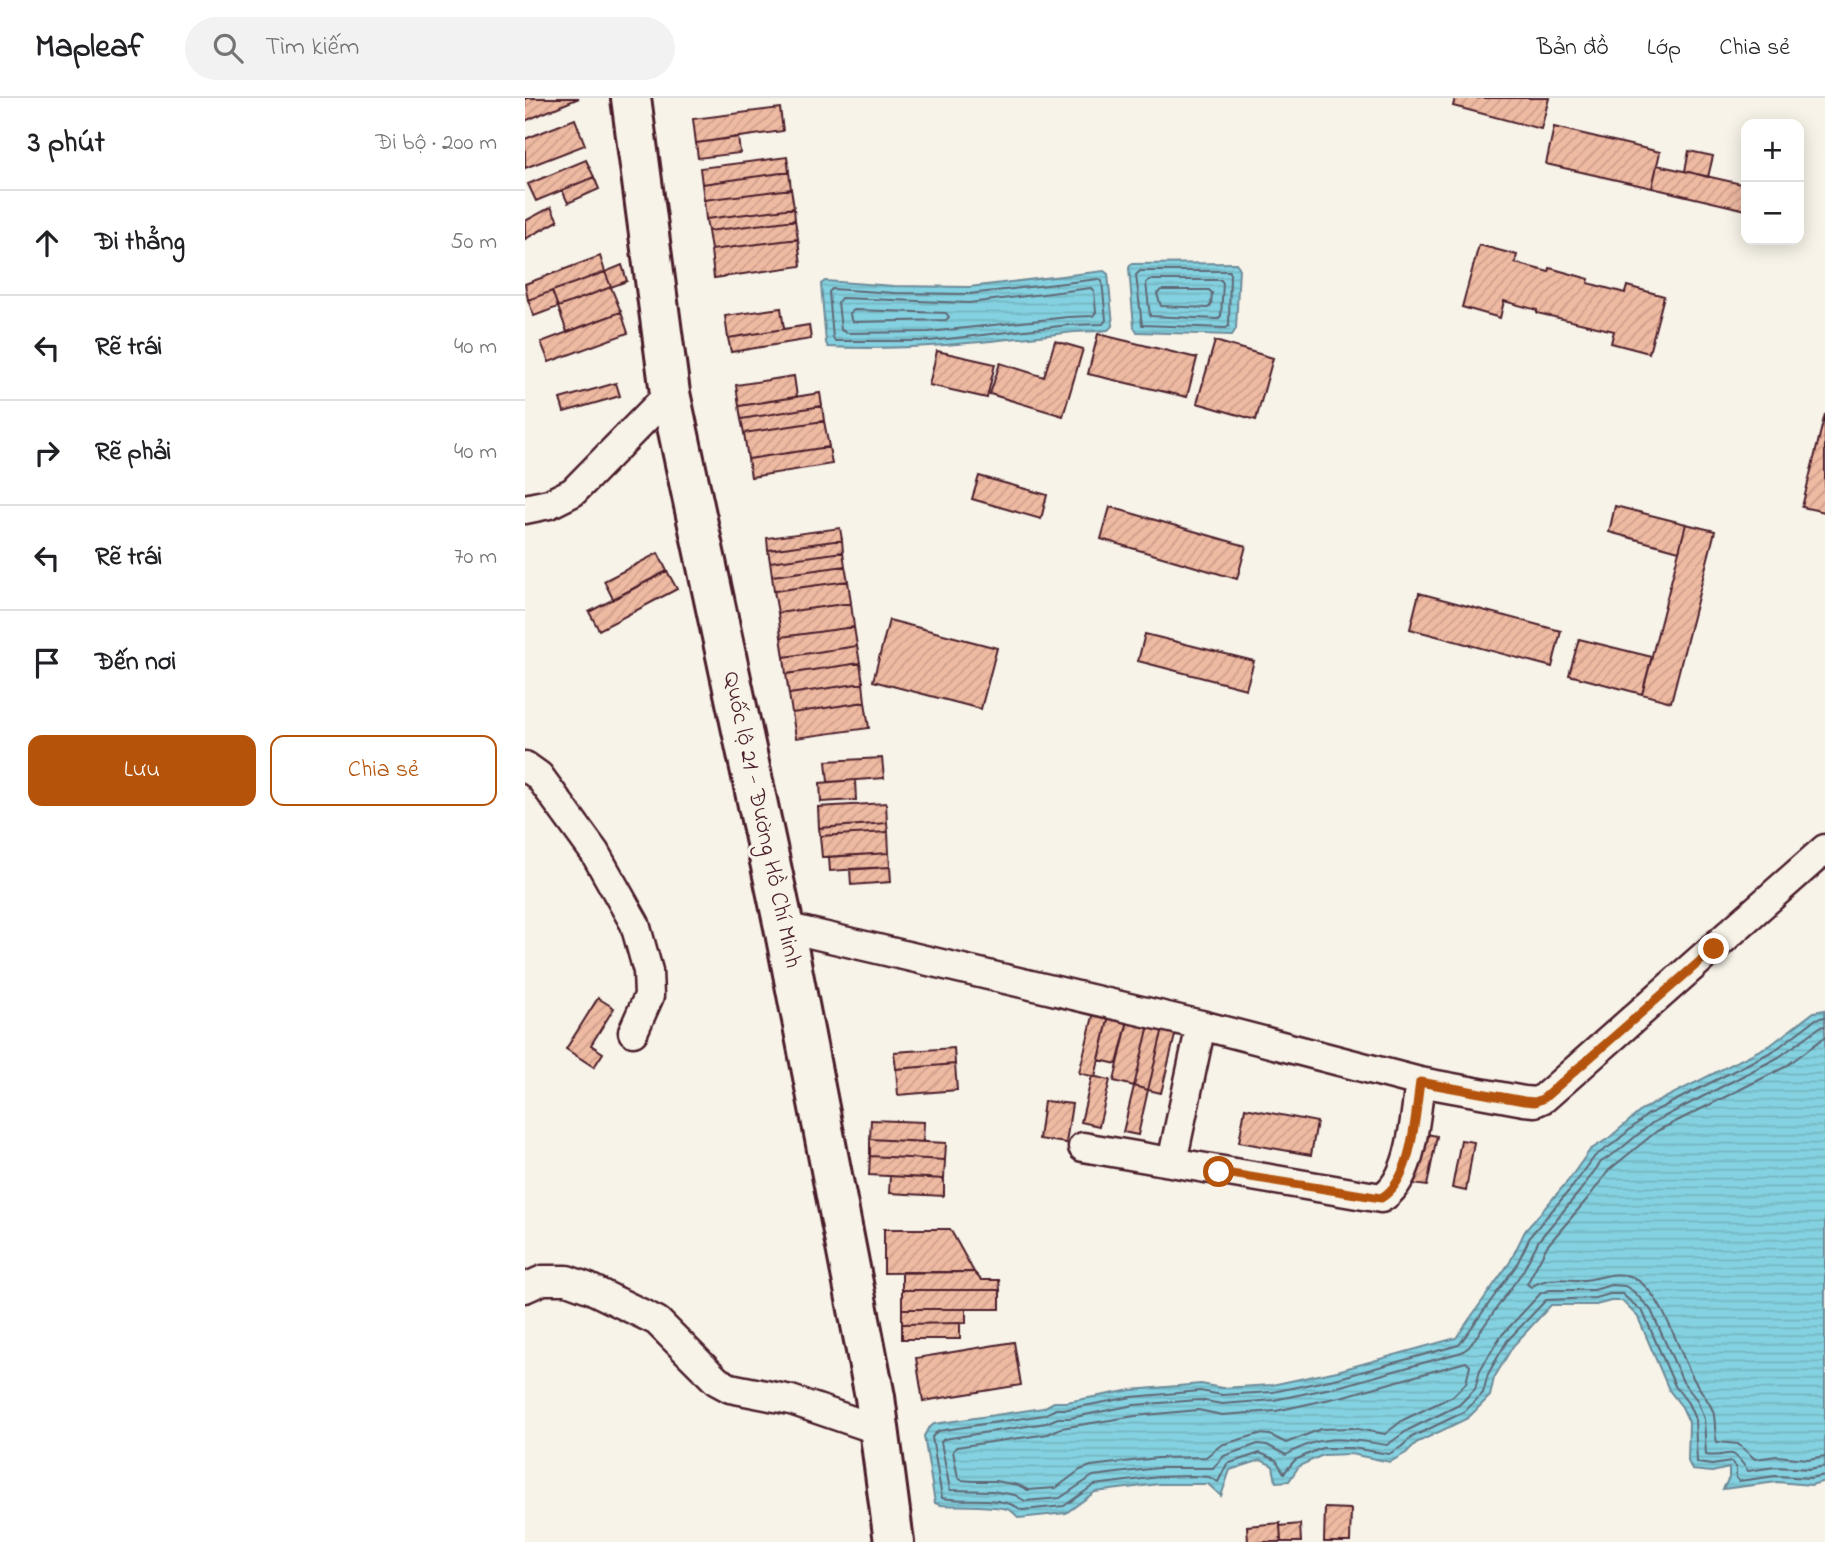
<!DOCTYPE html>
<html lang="vi">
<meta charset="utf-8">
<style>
body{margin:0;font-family:"Indie Flower",sans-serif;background:#f2f2f2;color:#202124}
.controls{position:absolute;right:21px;top:21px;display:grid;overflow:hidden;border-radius:14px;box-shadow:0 4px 18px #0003}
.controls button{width:63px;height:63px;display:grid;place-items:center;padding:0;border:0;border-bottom:2px solid #e0e0e0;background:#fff;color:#202124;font:35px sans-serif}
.stop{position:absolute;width:21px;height:21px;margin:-16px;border:5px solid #b45309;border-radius:50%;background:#fff}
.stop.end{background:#b45309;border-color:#fff;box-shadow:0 2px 7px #0008}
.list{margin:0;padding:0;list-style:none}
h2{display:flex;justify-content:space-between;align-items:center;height:91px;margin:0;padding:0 28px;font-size:30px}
h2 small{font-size:23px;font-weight:400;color:#757577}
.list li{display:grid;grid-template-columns:46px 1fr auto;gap:21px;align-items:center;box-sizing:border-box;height:105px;padding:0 28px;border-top:2px solid #e0e0e0}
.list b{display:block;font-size:26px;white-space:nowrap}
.list em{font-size:23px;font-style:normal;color:#757577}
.actions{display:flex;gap:14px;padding:21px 28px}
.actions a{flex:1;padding:16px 0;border:2px solid #b45309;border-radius:14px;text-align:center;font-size:24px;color:#b45309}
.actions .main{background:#b45309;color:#fff}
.icon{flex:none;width:38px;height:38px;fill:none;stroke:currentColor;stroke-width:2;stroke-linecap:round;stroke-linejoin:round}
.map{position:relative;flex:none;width:1300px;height:1444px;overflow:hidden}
header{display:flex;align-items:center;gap:42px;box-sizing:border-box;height:98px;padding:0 35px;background:#fff;border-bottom:2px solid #e0e0e0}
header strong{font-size:33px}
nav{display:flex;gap:38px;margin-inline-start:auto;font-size:24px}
.search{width:490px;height:63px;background:#f2f2f2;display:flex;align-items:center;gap:18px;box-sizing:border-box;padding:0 24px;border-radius:38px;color:#757577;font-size:26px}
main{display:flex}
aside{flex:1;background:#fff}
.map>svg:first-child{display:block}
</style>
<header>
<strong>Mapleaf</strong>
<div class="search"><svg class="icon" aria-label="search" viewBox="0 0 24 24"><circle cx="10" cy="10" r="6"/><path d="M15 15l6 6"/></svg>Tìm kiếm</div>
<nav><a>Bản đồ</a><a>Lớp</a><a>Chia sẻ</a></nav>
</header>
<main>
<aside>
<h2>3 phút<small>Đi bộ · 200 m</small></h2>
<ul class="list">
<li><svg class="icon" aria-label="ahead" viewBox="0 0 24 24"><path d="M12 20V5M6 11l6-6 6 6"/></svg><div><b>Đi thẳng</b></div><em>50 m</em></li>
<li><svg class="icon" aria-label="left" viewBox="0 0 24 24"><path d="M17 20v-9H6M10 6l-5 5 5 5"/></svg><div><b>Rẽ trái</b></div><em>40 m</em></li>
<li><svg class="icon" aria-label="right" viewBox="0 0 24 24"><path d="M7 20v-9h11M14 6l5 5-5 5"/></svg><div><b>Rẽ phải</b></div><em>40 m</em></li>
<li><svg class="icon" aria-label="left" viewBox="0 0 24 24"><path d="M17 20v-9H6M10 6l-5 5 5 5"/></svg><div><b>Rẽ trái</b></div><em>70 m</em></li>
<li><svg class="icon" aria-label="arrive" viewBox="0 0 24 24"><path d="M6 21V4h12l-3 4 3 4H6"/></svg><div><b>Đến nơi</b></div></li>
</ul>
<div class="actions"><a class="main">Lưu</a><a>Chia sẻ</a></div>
</aside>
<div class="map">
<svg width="1300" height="1444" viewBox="0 0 1300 1444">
<defs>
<pattern id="water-rules" width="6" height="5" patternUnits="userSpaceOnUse" patternTransform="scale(1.75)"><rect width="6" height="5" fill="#84d2e1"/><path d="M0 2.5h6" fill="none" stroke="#74b4c1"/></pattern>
<pattern id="building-hatch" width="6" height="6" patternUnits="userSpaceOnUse" patternTransform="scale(1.75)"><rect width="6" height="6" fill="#efbaa2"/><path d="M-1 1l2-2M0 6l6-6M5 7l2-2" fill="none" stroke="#ce9f8c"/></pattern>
</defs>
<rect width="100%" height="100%" fill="#f7f3e8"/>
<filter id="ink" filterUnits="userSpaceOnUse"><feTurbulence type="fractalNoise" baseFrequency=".0143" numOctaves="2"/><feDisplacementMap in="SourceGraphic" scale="14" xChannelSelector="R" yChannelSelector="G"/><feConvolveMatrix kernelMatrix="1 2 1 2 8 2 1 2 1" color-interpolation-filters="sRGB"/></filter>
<g filter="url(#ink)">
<!-- water -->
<path fill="url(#water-rules)" stroke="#6d8a98" stroke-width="2" d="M 711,165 L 714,169 L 711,231 L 707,237 L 612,234 L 609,229 L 604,170 L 606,166 Z
M 579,173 L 583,176 L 588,227 L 583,232 C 569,234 555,233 540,235 C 461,244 383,253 303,249 L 301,245 L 296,186 L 300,183 L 369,188 L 444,189 Z
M 1300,912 L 1300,1383 L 1286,1387 L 1252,1384 L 1198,1391 L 1204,1380 L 1204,1370 L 1187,1374 L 1167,1372 L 1163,1363 L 1164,1324 L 1157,1309 L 1144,1292 L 1113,1219 L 1097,1203 L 1086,1203 L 1071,1207 L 1026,1207 L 988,1248 L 969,1280 L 965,1298 L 943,1320 L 891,1345 L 881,1355 L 865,1364 L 826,1356 L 798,1357 L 774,1368 L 764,1383 L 751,1384 L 748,1368 L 736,1362 L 705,1372 L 696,1398 L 683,1386 L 634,1386 L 570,1394 L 541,1415 L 494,1420 C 491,1417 488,1414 485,1412 C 475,1407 430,1408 415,1407 L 410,1405 L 399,1338 L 403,1331 L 409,1326 L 518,1310 L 529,1304 L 542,1304 L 606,1292 L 676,1286 L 697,1290 L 747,1287 L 812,1273 L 931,1240 L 985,1164 L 1000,1133 L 1043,1083 L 1065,1052 L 1084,1040 L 1118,1011 L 1247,946 L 1289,914 Z"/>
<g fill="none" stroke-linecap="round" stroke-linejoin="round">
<!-- shore -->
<path stroke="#616774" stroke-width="2" d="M 615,173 L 705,173 L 704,228 L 701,230 L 617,227 L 611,177 Z
M 574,181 L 577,183 L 581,222 L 578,226 L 544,227 L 405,243 L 310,243 L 308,240 L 304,194 L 307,191 L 369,195 L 444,196 Z
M 624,182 L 696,182 L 698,185 L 696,218 L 693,221 L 625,218 L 621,185 Z
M 566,190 L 569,193 L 571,214 L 568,218 L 543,219 L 404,234 L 322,235 L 316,232 L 313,204 L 316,200 L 444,205 Z
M 636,192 L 684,192 L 687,195 L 686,207 L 683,210 L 636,208 L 632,196 Z
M 329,212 L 421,215 L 424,219 L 421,222 L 329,224 L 326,222 L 325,215 Z
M 1300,919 L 1291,921 L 1250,952 L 1122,1017 L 1088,1046 L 1070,1058 L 1048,1088 L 1006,1137 L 991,1168 L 934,1247 L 814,1280 L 748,1294 L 697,1297 L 675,1293 L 607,1299 L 543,1311 L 531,1311 L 519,1317 L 413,1333 L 407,1339 L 417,1400 C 444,1405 473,1396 497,1412 L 539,1408 L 569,1387 L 634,1379 L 669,1378 L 684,1379 L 693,1384 L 702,1366 L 735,1355 L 751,1362 L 759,1375 L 770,1362 L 797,1350 L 827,1350 L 864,1356 L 876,1349 L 887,1339 L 939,1314 L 958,1295 L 963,1276 L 982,1243 L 1021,1202 L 1070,1200 L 1085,1196 L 1097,1196 L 1118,1214 L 1150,1288 L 1163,1305 L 1170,1321 L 1172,1365 L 1187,1367 L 1206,1364 L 1211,1369 L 1211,1380 L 1214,1383 L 1251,1378 L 1285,1380 L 1300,1377
M 1300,928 L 1295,929 L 1254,959 L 1127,1025 L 1093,1053 L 1076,1064 L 1055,1093 L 1014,1142 L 998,1173 L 944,1249 L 937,1254 L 816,1288 L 749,1302 L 697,1306 L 674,1302 L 609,1307 L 545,1320 L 533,1320 L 521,1325 L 419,1341 L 416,1344 L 425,1392 L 467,1393 L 490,1397 L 500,1403 L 535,1400 L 568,1378 L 633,1370 L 688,1370 L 699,1358 L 733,1346 L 742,1347 L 761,1357 C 800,1334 820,1341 862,1347 L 883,1332 L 934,1307 L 950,1291 L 955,1272 L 975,1239 L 1016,1195 L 1025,1192 L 1069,1192 L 1086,1187 L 1100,1188 L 1108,1193 L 1126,1212 L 1158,1284 L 1172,1302 L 1179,1321 L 1181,1357 C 1208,1361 1203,1344 1223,1373 L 1250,1369 L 1284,1371 L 1300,1368
M 1300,939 L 1260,969 L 1132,1033 L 1084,1072 L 1064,1099 L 1022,1148 L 1002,1186 L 1006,1189 C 1023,1178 1039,1182 1058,1182 C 1074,1181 1089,1173 1105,1178 C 1136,1190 1152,1249 1166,1276 C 1172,1289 1182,1299 1188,1313 C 1191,1323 1189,1334 1192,1344 L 1213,1346 L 1230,1361 L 1252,1358 L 1283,1361 L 1300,1358
M 941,1264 L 945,1268 L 941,1285 L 928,1298 L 878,1322 L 860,1336 L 827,1330 L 796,1331 L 761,1345 L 745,1337 L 734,1336 L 696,1347 L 681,1359 L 632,1360 L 566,1368 L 555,1372 L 531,1390 L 503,1392 L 493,1387 L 470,1383 L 448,1383 L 436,1382 L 433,1380 L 428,1353 L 431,1349 L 523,1336 L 536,1330 L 610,1318 L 673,1312 L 697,1317 L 751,1313 L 819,1298 Z"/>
</g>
<!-- building -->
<path fill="url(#building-hatch)" stroke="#4a1f2b" stroke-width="2" d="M 0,0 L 54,0 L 0,23 Z
M 930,0 L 1024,0 L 1016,31 L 928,8 Z
M 255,10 L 258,33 L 171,45 L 168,21 Z
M 50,21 L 60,47 L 0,70 L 0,41 Z
M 1029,29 L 1135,54 L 1127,90 L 1021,66 Z
M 213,39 L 215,55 L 173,60 L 171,45 Z
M 1164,53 L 1188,58 L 1183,79 L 1160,73 Z
M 262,59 L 264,74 L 177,86 L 175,70 Z
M 61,62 L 69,79 L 11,103 L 3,86 Z
M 1132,67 L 1221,87 L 1221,112 L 1127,90 Z
M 264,74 L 266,91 L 179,102 L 177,86 Z
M 69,79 L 74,91 L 43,105 L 37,92 Z
M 266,91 L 269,110 L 181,121 L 179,102 Z
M 26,109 L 33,123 L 0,141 L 0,123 Z
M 269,110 L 270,122 L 183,133 L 181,121 Z
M 270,122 L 273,141 L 186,152 L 183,133 Z
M 273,141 L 276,168 L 189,180 L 186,152 Z
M 954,147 L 992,157 L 990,165 L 1024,174 L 1025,170 L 1064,181 L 1063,185 L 1100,195 L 1102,188 L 1139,198 L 1124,255 L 1086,245 L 1089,233 L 1012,215 L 1012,212 L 979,203 L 975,220 L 937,209 Z
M 75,158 L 80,174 L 3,202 L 0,186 Z
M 97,167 L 102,183 L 86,189 L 80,174 Z
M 80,174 L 86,189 L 33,209 L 27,193 Z
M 86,189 L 96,214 L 42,234 L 33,209 Z
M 27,193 L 33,209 L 9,218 L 3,202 Z
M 256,210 L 259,231 L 203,240 L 200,218 Z
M 96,214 L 103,235 L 24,264 L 16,244 Z
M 284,227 L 286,241 L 206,254 L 203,240 Z
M 573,236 L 672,260 L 662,299 L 563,276 Z
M 530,243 L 558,251 L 538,318 L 465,296 L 475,265 L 519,279 Z
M 690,243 L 748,260 L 731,322 L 672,305 Z
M 412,253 L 470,266 L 462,300 L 404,287 Z
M 269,278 L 272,299 L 214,308 L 211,287 Z
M 91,285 L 95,298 L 39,314 L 35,301 Z
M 295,295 L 297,308 L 216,321 L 214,308 Z
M 297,308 L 299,323 L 219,335 L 216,321 Z
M 1300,316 L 1300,414 L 1277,409 Z
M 299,323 L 304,349 L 223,361 L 219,335 Z
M 304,349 L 307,366 L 226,379 L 223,361 Z
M 454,378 L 522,397 L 516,421 L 447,401 Z
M 1090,408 L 1161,426 L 1154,453 L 1084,434 Z
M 585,409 L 721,448 L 712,481 L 576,441 Z
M 1161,426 L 1190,433 L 1146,604 L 1117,596 Z
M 315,430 L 317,442 L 243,452 L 242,440 Z
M 317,442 L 318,454 L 245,464 L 243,452 Z
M 318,454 L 320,468 L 247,478 L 245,464 Z
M 133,455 L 142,473 L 88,501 L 79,483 Z
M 320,468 L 323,483 L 249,493 L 247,478 Z
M 142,473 L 152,491 L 74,532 L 64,514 Z
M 323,483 L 326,505 L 253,515 L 249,493 Z
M 894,495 L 1036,533 L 1027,569 L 885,531 Z
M 326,505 L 329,529 L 256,539 L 253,515 Z
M 364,522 L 472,550 L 456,611 L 348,583 Z
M 329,529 L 332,548 L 259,559 L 256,539 Z
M 620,536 L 729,563 L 721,591 L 613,563 Z
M 1054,541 L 1127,559 L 1117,596 L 1044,577 Z
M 332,548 L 335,565 L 261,576 L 259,559 Z
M 335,565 L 338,585 L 264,596 L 261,576 Z
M 338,585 L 340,604 L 267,615 L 264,596 Z
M 340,604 L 344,630 L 271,640 L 267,615 Z
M 357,660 L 359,680 L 303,684 L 301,663 Z
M 330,682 L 331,702 L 296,704 L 295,685 Z
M 361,705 L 362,725 L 294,730 L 293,709 Z
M 362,725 L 363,734 L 295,738 L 294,730 Z
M 363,734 L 364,755 L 297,759 L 295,738 Z
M 364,755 L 365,769 L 305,773 L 304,759 Z
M 365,769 L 366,784 L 326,787 L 325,771 Z
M 73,900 L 89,910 L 66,947 L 78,955 L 69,969 L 41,951 Z
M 570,910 L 585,913 L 570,979 L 554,975 Z
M 585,913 L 604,918 L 592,966 L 574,962 Z
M 604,918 L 625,923 L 609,988 L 589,983 Z
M 625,923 L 639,926 L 623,992 L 609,988 Z
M 639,926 L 652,929 L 636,995 L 623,992 Z
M 429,950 L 430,966 L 371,971 L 369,954 Z
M 430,966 L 432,992 L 373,997 L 371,971 Z
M 567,978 L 585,982 L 574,1028 L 556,1024 Z
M 609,988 L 623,992 L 613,1037 L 598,1034 Z
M 519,1003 L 547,1006 L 541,1045 L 514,1041 Z
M 720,1010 L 792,1024 L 786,1057 L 714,1044 Z
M 346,1022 L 399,1024 L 398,1044 L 345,1041 Z
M 897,1035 L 912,1038 L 902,1088 L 887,1086 Z
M 345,1041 L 421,1045 L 420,1062 L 345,1058 Z
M 936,1042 L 949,1044 L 941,1093 L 927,1090 Z
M 345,1058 L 420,1062 L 419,1081 L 344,1077 Z
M 365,1078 L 419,1081 L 419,1098 L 364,1095 Z
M 359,1131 L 425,1131 L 449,1174 L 359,1175 Z
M 377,1174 L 449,1174 L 456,1182 L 474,1182 L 475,1192 L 377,1192 Z
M 377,1192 L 475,1192 L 475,1211 L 377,1211 Z
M 377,1211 L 441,1211 L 441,1225 L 377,1226 Z
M 435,1225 L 435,1241 L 377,1241 L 377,1226 Z
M 489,1244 L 496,1287 L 398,1303 L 391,1260 Z
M 800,1410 L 826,1411 L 825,1444 L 799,1444 Z
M 755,1425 L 756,1444 L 723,1444 L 722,1428 Z
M 775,1426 L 776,1444 L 756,1444 L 755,1428 Z"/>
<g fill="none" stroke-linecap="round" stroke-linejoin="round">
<defs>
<path id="minor" d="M 0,411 L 24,406 L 48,394 L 145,295
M 0,668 L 14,678 L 70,755 L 110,826 L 123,873 L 124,898 L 108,934
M 259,829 L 676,927 L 895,984 L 999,1003 L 1010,1004 L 1019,1000 L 1300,751
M 558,1049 L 856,1100 C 888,1082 890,1017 895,984
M 647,1064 L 676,927
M 0,1190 L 18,1182 L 42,1182 L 64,1190 L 132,1223 L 192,1283 L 205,1290 L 266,1302 L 354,1332"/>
<path id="highway" d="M 106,0 L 145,295 L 259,829 L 350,1299 L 369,1444"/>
</defs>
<!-- minor casing -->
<use href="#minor" stroke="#4a1f2b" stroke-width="33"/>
<!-- highway casing -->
<use href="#highway" stroke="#4a1f2b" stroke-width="44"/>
<!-- minor -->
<use href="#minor" stroke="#f7f3e8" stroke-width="28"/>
<!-- highway -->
<use href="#highway" stroke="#f7f3e8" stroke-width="38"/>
</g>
</g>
<g fill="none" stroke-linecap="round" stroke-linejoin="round" filter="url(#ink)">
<!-- route -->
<path stroke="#b45309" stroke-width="9" d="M 694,1074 L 856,1100 C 888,1082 890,1017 895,984 L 999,1003 L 1010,1004 L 1019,1000 L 1189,851"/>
</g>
<g text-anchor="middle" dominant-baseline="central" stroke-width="6" stroke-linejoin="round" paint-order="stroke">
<!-- street labels -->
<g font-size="24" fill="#4a1f2b" stroke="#f7f3e8">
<text transform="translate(236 722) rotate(78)">Quốc lộ 21 - Đường Hồ Chí Minh</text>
</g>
</g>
</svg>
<div class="controls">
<button>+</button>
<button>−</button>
</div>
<div class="stop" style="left:694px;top:1074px"></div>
<div class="stop end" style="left:1189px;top:851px"></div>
</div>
</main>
